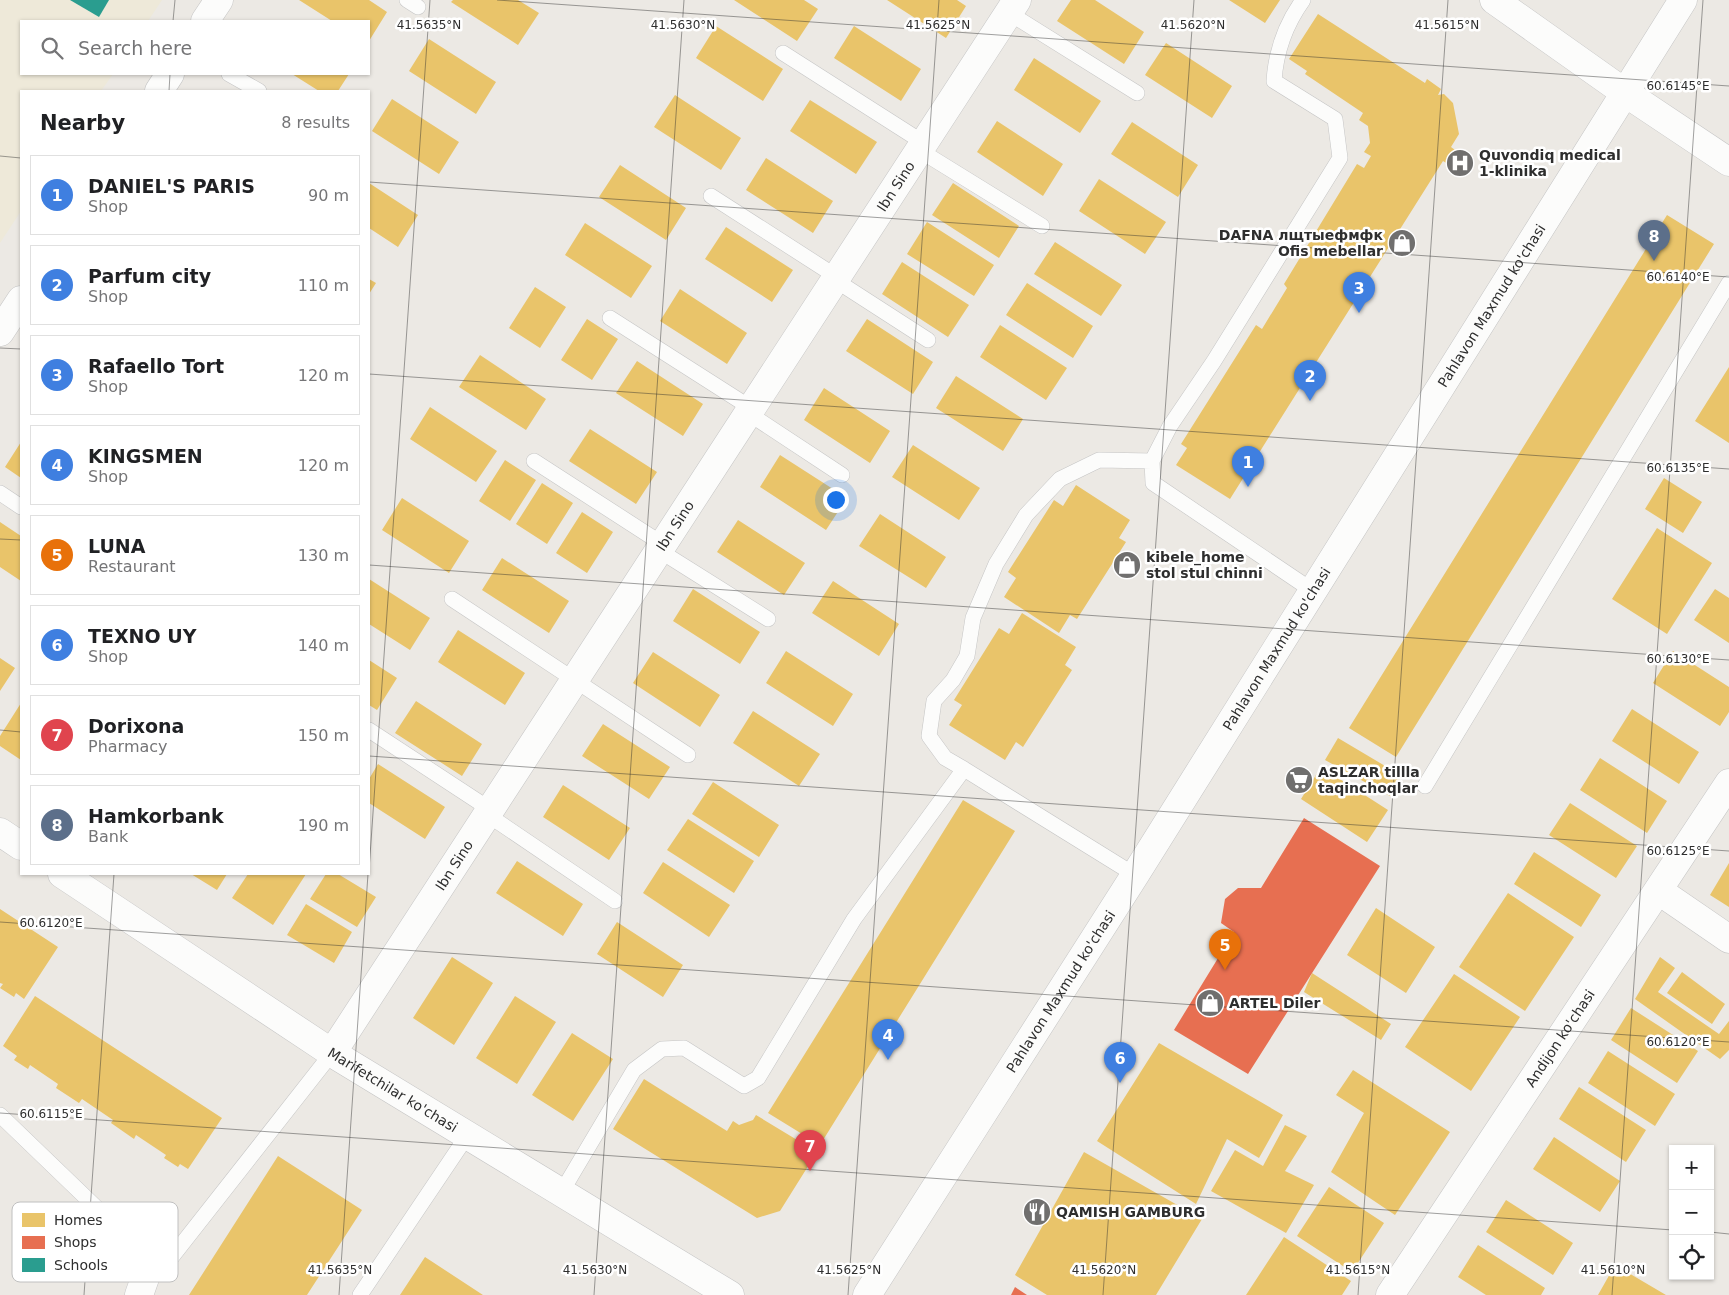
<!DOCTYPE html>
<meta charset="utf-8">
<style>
body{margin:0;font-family:"DejaVu Sans",sans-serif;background:#f6f6f6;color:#202124}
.controls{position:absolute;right:15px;bottom:15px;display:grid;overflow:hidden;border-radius:0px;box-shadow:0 1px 4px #0004}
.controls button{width:45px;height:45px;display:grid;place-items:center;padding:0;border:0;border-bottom:1px solid #e0e0e0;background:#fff;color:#202124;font:25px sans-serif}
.you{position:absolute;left:835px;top:499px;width:18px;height:18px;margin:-12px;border:4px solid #fff;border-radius:50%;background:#1a73e8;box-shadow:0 0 0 8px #1a73e833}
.badge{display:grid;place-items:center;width:32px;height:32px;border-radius:50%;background:#706f6e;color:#fff;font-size:16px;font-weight:700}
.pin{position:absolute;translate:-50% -41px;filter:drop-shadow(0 1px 2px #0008)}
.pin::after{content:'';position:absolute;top:26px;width:18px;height:15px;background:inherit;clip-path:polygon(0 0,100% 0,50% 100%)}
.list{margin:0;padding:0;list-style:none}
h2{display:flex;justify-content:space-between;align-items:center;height:65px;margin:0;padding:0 20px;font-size:21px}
h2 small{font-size:16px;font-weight:400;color:#757577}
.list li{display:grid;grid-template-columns:32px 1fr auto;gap:15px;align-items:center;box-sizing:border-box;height:80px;margin:0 10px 10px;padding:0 10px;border:1px solid #e0e0e0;border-radius:0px}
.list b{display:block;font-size:19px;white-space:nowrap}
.list p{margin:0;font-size:16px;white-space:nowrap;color:#757577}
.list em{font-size:16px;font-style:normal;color:#757577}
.icon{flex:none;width:28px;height:28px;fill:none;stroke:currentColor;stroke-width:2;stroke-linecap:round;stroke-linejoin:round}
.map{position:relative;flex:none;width:1729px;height:1295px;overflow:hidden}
.search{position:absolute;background:#fff;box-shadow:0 1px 4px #0004;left:20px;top:20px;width:350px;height:55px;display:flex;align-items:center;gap:12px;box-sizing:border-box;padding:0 18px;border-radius:0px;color:#757577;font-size:19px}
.panel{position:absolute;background:#fff;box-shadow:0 1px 4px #0004;left:20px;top:90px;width:350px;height:785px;border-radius:0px}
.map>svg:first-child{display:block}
</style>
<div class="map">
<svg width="1729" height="1295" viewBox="0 0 1729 1295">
<rect width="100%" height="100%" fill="#ece9e4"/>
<!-- education -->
<path fill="#eee9d9" d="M 0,0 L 162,0 L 148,21 L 21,21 L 21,74 L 113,74 L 101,91 L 21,91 L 21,211 L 0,243 Z"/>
<!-- homes -->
<path fill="#e9c46a" d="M 299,0 L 369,0 L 387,12 L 369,41 L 369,21 L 332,21 Z
M 453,0 L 518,0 L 539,13 L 518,45 L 451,2 Z
M 734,0 L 804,0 L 818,9 L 797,41 Z
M 887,0 L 957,0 L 966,6 L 946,38 Z
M 1071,0 L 1095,0 L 1144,32 L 1124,64 L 1057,21 Z
M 1229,0 L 1280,0 L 1265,23 Z
M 1318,14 L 1425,83 L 1427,79 L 1441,89 L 1438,95 L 1444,94 L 1453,103 L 1459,134 L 1451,147 L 1459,153 L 1451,166 L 1443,161 L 1230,499 L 1176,465 L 1187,448 L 1181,444 L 1256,325 L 1262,329 L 1287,288 L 1284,284 L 1357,164 L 1364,168 L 1371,156 L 1364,152 L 1370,143 L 1368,126 L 1359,120 L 1363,113 L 1305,74 L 1307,71 L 1289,59 Z
M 716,26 L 783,69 L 763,101 L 696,58 Z
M 854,26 L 921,69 L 901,101 L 834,58 Z
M 429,39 L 496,82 L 476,114 L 409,71 Z
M 1166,43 L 1232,86 L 1212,118 L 1145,75 Z
M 1034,58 L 1101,101 L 1080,133 L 1014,90 Z
M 292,74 L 349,74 L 338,91 L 319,91 Z
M 675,95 L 741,138 L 721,170 L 654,127 Z
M 392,99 L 459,142 L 439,174 L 372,131 Z
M 810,100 L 877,142 L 856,174 L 790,131 Z
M 997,121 L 1063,164 L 1043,196 L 977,152 Z
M 1132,122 L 1198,165 L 1178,197 L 1111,154 Z
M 766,158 L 833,201 L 813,233 L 746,190 Z
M 620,165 L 686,208 L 666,240 L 599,197 Z
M 1099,179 L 1166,222 L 1145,254 L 1079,211 Z
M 369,183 L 418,215 L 398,247 L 369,228 Z
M 953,183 L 1019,226 L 999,258 L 932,215 Z
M 1667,215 L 1714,244 L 1396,757 L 1349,728 Z
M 927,222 L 994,265 L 974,296 L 907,254 Z
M 585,223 L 652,266 L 631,298 L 565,255 Z
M 726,227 L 793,270 L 772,302 L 705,259 Z
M 1055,242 L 1122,285 L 1101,316 L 1034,274 Z
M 902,262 L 969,305 L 948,337 L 882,294 Z
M 369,279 L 376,283 L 369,294 Z
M 1027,283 L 1093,326 L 1073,358 L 1006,315 Z
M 535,287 L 566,307 L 540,348 L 509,328 Z
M 680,289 L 747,333 L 727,364 L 660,321 Z
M 587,319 L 618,339 L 592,380 L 561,360 Z
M 867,319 L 933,362 L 913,394 L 846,351 Z
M 1000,325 L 1067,368 L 1046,400 L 980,357 Z
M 480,355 L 546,399 L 526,430 L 459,387 Z
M 637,361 L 703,404 L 683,436 L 616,393 Z
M 1729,367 L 1729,443 L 1695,421 Z
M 956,376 L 1023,419 L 1003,451 L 936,408 Z
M 824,388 L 890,431 L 870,463 L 804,420 Z
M 430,407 L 497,451 L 476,482 L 410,439 Z
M 590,429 L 657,472 L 636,504 L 569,461 Z
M 21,442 L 21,478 L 5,467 Z
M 913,445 L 980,488 L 959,520 L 892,477 Z
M 780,455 L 847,498 L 826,530 L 760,487 Z
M 505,460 L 536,480 L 510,521 L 479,501 Z
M 1664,478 L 1702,502 L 1683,533 L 1645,509 Z
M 542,483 L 573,503 L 547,544 L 516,524 Z
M 1076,485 L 1130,520 L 1119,538 L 1126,542 L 1077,619 L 1070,615 L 1059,633 L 1004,597 L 1016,578 L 1008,572 L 1054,500 L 1063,506 Z
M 402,498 L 469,541 L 449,573 L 382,530 Z
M 582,512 L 613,532 L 587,573 L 556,553 Z
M 880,514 L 946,557 L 926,588 L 859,546 Z
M 738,520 L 805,563 L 784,595 L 717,552 Z
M 0,522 L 21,536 L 21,581 L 0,567 Z
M 1657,528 L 1712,563 L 1667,634 L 1612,599 Z
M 502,558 L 569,601 L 549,633 L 482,590 Z
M 369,579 L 430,618 L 410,650 L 369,624 Z
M 833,581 L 899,624 L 879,656 L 812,613 Z
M 693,589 L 760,632 L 740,664 L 673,621 Z
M 1715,589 L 1729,598 L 1729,643 L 1694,620 Z
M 1022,613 L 1076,647 L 1065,665 L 1072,670 L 1023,747 L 1016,742 L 1005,760 L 949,725 L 962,705 L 954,700 L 999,628 L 1009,634 Z
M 458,630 L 525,673 L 505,705 L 438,662 Z
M 786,651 L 853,694 L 833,726 L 766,683 Z
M 1673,651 L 1729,687 L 1729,712 L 1720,726 L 1653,683 Z
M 653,652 L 720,695 L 700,727 L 633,683 Z
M 0,658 L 15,668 L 0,691 Z
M 369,660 L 397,678 L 377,710 L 369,705 Z
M 416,701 L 482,744 L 462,776 L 395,733 Z
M 21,703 L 21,760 L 0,746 L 0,736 Z
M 1632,709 L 1699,752 L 1679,784 L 1612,741 Z
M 753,711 L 820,754 L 799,786 L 733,743 Z
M 603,724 L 670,767 L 649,799 L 582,756 Z
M 1338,738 L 1402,776 L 1390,796 L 1325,760 Z
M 1600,758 L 1667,801 L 1647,833 L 1580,790 Z
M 378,764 L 445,807 L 425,839 L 369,803 L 369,779 Z
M 1321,767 L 1388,810 L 1367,842 L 1301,799 Z
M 713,782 L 779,825 L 759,857 L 692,814 Z
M 563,785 L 630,828 L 609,860 L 543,817 Z
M 963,800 L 1015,831 L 820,1145 L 768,1113 Z
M 1570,803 L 1637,846 L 1616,878 L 1549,835 Z
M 688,819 L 754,861 L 734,893 L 667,850 Z
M 1534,852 L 1601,895 L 1581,927 L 1514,884 Z
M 517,861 L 583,904 L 563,936 L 496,893 Z
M 663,862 L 730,905 L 709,937 L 643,893 Z
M 1729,863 L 1729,907 L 1710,895 Z
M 191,874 L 227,874 L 217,890 Z
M 248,874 L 306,874 L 273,925 L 232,898 Z
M 326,874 L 338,874 L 376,897 L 357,927 L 310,899 Z
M 1508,893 L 1574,937 L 1525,1011 L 1459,967 Z
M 306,904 L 352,932 L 334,963 L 287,935 Z
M 1376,908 L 1435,947 L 1406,993 L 1347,955 Z
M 0,909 L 58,947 L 24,999 L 16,993 L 14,997 L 0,988 L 3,984 L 0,983 Z
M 617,922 L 683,965 L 663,997 L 597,954 Z
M 452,957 L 493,983 L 454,1045 L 413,1018 Z
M 1660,957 L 1675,968 L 1658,992 L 1719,1034 L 1729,1021 L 1729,1050 L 1720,1059 L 1635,999 Z
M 1682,972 L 1725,1004 L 1712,1024 L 1667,993 Z
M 1312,973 L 1391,1024 L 1381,1040 L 1304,992 Z
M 1454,974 L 1520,1017 L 1471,1091 L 1405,1047 Z
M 35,996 L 222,1118 L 188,1169 L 180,1164 L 178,1167 L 164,1158 L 166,1155 L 136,1135 L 134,1139 L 111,1123 L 113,1120 L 82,1099 L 79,1103 L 56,1088 L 58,1084 L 30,1065 L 28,1069 L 14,1060 L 17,1056 L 3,1046 Z
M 515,996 L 556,1022 L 517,1084 L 476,1058 Z
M 1631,1008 L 1698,1051 L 1677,1083 L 1611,1040 Z
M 572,1033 L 613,1059 L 573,1121 L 532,1095 Z
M 1159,1043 L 1283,1115 L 1259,1158 L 1227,1139 L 1196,1204 L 1097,1141 Z
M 1608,1051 L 1675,1094 L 1655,1126 L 1588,1083 Z
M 1353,1070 L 1450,1132 L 1395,1215 L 1331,1172 L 1364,1113 L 1336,1095 Z
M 644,1079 L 727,1131 L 733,1121 L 739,1125 L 753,1120 L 756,1115 L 817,1152 L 780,1211 L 757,1218 L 613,1129 Z
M 1579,1087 L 1646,1130 L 1626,1162 L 1559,1119 Z
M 1285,1125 L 1307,1136 L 1285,1171 L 1314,1185 L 1286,1233 L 1211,1191 L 1235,1150 L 1263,1166 Z
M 1554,1137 L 1620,1181 L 1600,1212 L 1533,1169 Z
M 1084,1152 L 1202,1219 L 1156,1295 L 1047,1295 L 1015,1275 Z
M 278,1156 L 362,1210 L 307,1295 L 189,1295 Z
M 1329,1187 L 1384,1223 L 1352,1272 L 1297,1236 Z
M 1506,1200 L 1573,1243 L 1553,1275 L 1486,1232 Z
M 1284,1237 L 1351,1281 L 1342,1295 L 1246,1295 Z
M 1478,1245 L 1545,1288 L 1541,1295 L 1486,1295 L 1458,1277 Z
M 425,1257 L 483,1295 L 400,1295 Z
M 1615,1265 L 1666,1295 L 1598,1295 Z"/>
<!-- shops -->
<path fill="#e76f51" d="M 1304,818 L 1380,866 L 1248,1074 L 1174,1030 L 1234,932 L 1221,923 L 1225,899 L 1238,888 L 1261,888 Z
M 1015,1287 L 1027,1295 L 1011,1295 Z"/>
<!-- schools -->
<path fill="#2a9d8f" d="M 70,0 L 109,0 L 99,17 Z"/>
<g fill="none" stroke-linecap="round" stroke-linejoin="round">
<defs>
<path id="lane" d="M 407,0 L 418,7
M 1303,0 C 1285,25 1276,50 1274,81 L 1335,119 L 1340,158 L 1214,361 L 1170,426 L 1152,461 L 1153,483 L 1313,591
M 1009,13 L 1137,93
M 783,53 L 924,143
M 229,74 L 259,91
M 919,150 L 1042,226
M 711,196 L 837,277
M 835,280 L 928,340
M 610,318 L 751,408
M 748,413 L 842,475
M 534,461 L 664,545
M 0,493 L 21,507
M 660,551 L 768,619
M 452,599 L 688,755
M 369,730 L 491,810
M 964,769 L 945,758 L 929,736 L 934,701 L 953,680 L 967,656 L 973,618 L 996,564 L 1026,515 L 1060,479 L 1099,460 L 1152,461
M 1425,786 L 1729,283
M 488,815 L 615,901
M 0,1115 L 132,1242 L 152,1258 L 171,1258 L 332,1053
M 561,1193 L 634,1070 L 662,1049 L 684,1048 L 744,1086 L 758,1078 L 854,919 L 964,769 L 1135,875
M 360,1295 L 467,1136"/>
<g id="street">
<path d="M 205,21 L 219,0"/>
<path d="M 159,91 L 170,74"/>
<path d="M 0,332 L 21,300"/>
<path d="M 0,832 L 21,846"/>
<path id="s1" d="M 62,874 L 332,1053 L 730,1295"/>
<path d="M 1659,891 L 1729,939"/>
<path id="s2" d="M 332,1053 L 1017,0"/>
<path d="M 139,1295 L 152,1258"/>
<path id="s3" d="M 1390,1295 L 1729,783"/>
</g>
<g id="secondary">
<path d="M 1494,0 L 1624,92 L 1729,162"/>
<path id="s4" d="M 867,1295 L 1135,875 L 1683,0"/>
</g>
</defs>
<!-- lane casing -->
<use href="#lane" stroke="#c5c5c5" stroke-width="16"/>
<!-- street casing -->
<use href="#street" stroke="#c5c5c5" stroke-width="29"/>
<!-- secondary casing -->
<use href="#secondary" stroke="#c5c5c5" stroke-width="29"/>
<!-- lane -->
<use href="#lane" stroke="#fcfcfb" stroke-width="15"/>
<!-- street -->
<use href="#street" stroke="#fcfcfb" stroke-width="28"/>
<!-- secondary -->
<use href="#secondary" stroke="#fcfcfb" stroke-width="28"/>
</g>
<!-- ticks -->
<path fill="none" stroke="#2e2e2e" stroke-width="1" stroke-opacity="0.45" d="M 497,0 L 1729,86M 173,21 L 175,0M 169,91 L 170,74M 0,156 L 21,158M 369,182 L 1729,277M 0,348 L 21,349M 369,374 L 1729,469M 0,539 L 21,540M 369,565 L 1729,660M 0,730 L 21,732M 369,756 L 1729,851M 369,870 L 430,0M 0,922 L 1729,1042M 0,1113 L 1673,1230M 1710,1232 L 1729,1234M 84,1295 L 114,874M 339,1295 L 368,874M 594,1295 L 684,0M 848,1295 L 939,0M 1103,1295 L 1194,0M 1358,1295 L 1448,0M 1612,1295 L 1703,0"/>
<!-- icons -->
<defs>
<symbol id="hospital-disc" viewBox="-11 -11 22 22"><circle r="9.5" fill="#706f6e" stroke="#fff"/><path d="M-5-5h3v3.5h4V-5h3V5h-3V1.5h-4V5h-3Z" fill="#fff"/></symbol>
<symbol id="shop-disc" viewBox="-11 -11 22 22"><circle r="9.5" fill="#706f6e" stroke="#fff"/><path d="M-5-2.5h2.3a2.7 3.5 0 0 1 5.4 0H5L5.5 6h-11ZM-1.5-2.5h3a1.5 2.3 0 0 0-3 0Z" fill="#fff"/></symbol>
<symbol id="supermarket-disc" viewBox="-11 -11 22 22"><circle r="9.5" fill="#706f6e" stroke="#fff"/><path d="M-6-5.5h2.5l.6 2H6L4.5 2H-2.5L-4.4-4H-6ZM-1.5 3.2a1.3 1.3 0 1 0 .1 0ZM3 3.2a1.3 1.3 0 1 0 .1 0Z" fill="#fff"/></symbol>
<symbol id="restaurant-disc" viewBox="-11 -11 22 22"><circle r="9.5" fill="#706f6e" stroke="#fff"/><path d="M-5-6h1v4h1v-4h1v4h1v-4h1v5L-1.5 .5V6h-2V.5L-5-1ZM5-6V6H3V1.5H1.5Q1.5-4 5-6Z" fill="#fff"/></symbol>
</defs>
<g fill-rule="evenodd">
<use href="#hospital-disc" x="1444" y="147" width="32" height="32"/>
<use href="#shop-disc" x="1386" y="227" width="32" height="32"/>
<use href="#shop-disc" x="1111" y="549" width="32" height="32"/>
<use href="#supermarket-disc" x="1283" y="764" width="32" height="32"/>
<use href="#shop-disc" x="1194" y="987" width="32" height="32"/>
<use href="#restaurant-disc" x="1021" y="1196" width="32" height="32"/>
</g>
<g text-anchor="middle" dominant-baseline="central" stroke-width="5" stroke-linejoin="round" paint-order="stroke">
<!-- poi labels -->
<g font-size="14" font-weight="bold" fill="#2e2e2e" stroke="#fff" text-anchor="start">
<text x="1479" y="155">Quvondiq medical<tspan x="1479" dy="16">1-klinika</tspan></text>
<text x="1383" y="235" text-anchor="end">DAFNA лщтыефмфк<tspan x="1383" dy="16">Ofis mebellar</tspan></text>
<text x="1146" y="557">kibele_home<tspan x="1146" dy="16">stol stul chinni</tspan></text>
<text x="1318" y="772">ASLZAR tillla<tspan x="1318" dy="16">taqinchoqlar</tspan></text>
<text x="1229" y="1003">ARTEL Diler</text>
<text x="1056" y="1212">QAMISH GAMBURG</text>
</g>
<!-- street labels -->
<g font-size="14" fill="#2e2e2e" stroke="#fff">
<text stroke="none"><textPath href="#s2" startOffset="1034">Ibn Sino</textPath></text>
<text stroke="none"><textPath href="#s4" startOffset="1170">Pahlavon Maxmud ko'chasi</textPath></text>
<text stroke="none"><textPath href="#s2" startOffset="629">Ibn Sino</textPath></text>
<text stroke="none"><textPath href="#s4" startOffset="765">Pahlavon Maxmud ko'chasi</textPath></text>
<text stroke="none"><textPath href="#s2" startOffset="224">Ibn Sino</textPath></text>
<text stroke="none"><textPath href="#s4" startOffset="360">Pahlavon Maxmud ko'chasi</textPath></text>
<text stroke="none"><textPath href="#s3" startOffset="308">Andijon ko'chasi</textPath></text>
<text stroke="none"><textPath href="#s1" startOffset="395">Marifetchilar ko'chasi</textPath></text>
</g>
</g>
<!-- legend -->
<rect x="12" y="1202" width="166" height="80" rx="8" fill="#fff" stroke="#c0c0c0" stroke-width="1"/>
<rect x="22" y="1213" width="23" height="14" fill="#e9c46a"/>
<rect x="22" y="1236" width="23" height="13" fill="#e76f51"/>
<rect x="22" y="1258" width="23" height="14" fill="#2a9d8f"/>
<g font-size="14" fill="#2e2e2e">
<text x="54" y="1225">Homes</text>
<text x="54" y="1247">Shops</text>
<text x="54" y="1270">Schools</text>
</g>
<g font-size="12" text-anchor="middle" fill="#2e2e2e" stroke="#fff" stroke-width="5" stroke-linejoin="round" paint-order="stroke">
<text x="429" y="29">41.5635°N</text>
<text x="683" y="29">41.5630°N</text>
<text x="938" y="29">41.5625°N</text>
<text x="1193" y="29">41.5620°N</text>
<text x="1447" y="29">41.5615°N</text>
<text x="1678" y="90">60.6145°E</text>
<text x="1678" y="281">60.6140°E</text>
<text x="1678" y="472">60.6135°E</text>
<text x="1678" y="663">60.6130°E</text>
<text x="1678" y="855">60.6125°E</text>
<text x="51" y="927">60.6120°E</text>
<text x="1678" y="1046">60.6120°E</text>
<text x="51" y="1118">60.6115°E</text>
<text x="340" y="1274">41.5635°N</text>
<text x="595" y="1274">41.5630°N</text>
<text x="849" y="1274">41.5625°N</text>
<text x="1104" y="1274">41.5620°N</text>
<text x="1358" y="1274">41.5615°N</text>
<text x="1613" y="1274">41.5610°N</text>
</g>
</svg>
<div class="controls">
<button>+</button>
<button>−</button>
<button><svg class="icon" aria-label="locate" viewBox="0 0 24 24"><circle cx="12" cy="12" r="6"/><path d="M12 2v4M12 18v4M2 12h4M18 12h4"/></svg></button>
</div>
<div class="you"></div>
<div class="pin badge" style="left:1248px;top:487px;background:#3f7fe0">1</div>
<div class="pin badge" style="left:1310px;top:401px;background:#3f7fe0">2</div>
<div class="pin badge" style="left:1359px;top:313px;background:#3f7fe0">3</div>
<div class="pin badge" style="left:888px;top:1060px;background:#3f7fe0">4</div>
<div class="pin badge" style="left:1225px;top:970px;background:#e8710a">5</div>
<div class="pin badge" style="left:1120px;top:1083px;background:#3f7fe0">6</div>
<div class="pin badge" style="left:810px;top:1171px;background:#e0444e">7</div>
<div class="pin badge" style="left:1654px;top:261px;background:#5c6f8a">8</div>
<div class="search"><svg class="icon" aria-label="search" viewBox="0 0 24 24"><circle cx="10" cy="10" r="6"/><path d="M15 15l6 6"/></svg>Search here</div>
<section class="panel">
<h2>Nearby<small>8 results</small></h2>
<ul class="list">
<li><span class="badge" style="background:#3f7fe0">1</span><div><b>DANIEL'S PARIS</b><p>Shop</p></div><em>90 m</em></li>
<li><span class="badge" style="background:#3f7fe0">2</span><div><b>Parfum city</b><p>Shop</p></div><em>110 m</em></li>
<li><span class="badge" style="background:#3f7fe0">3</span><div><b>Rafaello Tort</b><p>Shop</p></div><em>120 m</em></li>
<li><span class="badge" style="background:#3f7fe0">4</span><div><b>KINGSMEN</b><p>Shop</p></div><em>120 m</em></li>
<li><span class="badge" style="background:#e8710a">5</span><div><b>LUNA</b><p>Restaurant</p></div><em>130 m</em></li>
<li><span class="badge" style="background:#3f7fe0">6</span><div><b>TEXNO UY</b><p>Shop</p></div><em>140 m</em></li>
<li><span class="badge" style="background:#e0444e">7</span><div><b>Dorixona</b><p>Pharmacy</p></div><em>150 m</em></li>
<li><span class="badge" style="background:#5c6f8a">8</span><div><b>Hamkorbank</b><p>Bank</p></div><em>190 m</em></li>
</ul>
</section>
</div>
